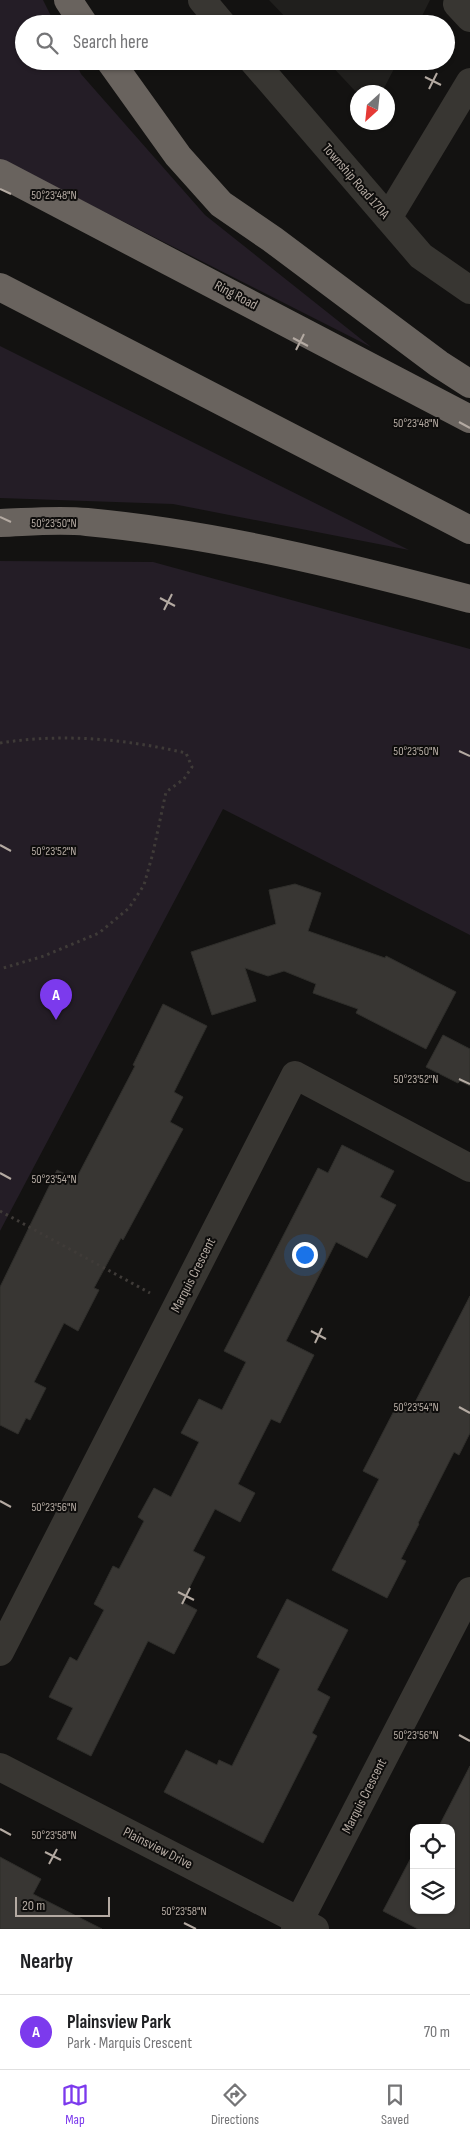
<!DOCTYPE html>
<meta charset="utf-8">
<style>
body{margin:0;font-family:"Sofia Sans Condensed",sans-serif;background:#f2f2f2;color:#202124}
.controls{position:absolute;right:15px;bottom:15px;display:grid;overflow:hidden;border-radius:10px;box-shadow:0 1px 4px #0004}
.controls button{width:45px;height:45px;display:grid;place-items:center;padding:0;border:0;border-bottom:1px solid #e0e0e0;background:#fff;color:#202124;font:25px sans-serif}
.compass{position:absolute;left:350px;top:85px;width:45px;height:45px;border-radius:50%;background:#fff;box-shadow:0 1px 4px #0004;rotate:207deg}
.scale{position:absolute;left:15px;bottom:12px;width:95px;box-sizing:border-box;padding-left:5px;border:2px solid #b4aaa2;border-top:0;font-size:14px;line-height:18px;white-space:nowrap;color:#b4aaa2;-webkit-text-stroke:4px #0e0d0c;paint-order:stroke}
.you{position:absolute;left:304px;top:1254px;width:18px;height:18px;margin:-12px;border:4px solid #fff;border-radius:50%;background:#1a73e8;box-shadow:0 0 0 8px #1a73e833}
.badge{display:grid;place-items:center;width:32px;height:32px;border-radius:50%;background:#7c3aed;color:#fff;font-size:16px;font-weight:700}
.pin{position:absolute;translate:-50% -41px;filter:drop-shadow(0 1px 2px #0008)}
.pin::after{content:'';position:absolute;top:26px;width:18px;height:15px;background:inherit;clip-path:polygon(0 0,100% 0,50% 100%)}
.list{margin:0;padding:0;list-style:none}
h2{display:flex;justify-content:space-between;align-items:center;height:65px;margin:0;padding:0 20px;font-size:21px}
h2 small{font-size:16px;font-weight:400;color:#757577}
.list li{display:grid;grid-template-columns:32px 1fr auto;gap:15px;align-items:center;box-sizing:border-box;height:75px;padding:0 20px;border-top:1px solid #e0e0e0}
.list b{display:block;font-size:19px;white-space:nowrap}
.list p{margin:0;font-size:16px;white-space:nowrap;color:#757577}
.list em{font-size:16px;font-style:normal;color:#757577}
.icon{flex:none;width:28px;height:28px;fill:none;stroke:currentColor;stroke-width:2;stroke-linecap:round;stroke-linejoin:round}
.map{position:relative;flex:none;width:470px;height:1929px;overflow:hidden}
.search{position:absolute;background:#fff;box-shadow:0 1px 4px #0004;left:15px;right:15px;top:15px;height:55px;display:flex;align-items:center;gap:12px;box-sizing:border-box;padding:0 18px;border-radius:28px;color:#757577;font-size:19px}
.sheet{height:140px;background:#fff}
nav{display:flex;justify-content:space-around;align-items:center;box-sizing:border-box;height:70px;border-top:1px solid #e0e0e0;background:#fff;font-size:14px;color:#757577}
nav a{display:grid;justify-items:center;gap:2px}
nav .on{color:#7c3aed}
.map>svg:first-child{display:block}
</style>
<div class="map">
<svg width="470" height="1929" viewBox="0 0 470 1929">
<rect width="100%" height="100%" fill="#131211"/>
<!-- built -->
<path fill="#201f1d" d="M 269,0 L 430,0 L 418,24 L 292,24 Z
M 327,61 L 398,61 L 382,92 L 357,93 Z"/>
<!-- green -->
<path fill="#241d26" d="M 0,0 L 43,0 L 55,24 L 24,24 L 24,61 L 75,61 L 81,74 L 205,215 L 371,347 L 0,159 Z
M 0,346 L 409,550 L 173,504 L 0,498 Z
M 0,561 L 153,562 L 470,649 L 470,935 L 223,809 L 0,1231 Z"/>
<!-- building -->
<path fill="#383633" stroke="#2f2e2b" d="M 295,884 L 321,893 L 308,931 L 385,958 L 386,956 L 456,992 L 426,1049 L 356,1013 L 358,1009 L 313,993 L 316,984 L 284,971 L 268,976 L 245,968 L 256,1001 L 212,1015 L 191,952 L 276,924 L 269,890 Z
M 163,1004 L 207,1026 L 174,1092 L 183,1097 L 170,1122 L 183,1129 L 123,1240 L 121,1238 L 94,1288 L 99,1290 L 78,1331 L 64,1323 L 34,1382 L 46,1388 L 30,1420 L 26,1418 L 18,1434 L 0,1425 L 0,1287 L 57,1170 L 76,1179 L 135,1066 L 133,1065 Z
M 443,1035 L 470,1049 L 470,1086 L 460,1081 L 458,1083 L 426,1067 Z
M 342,1145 L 394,1171 L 380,1197 L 396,1205 L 367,1258 L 336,1242 L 286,1341 L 314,1355 L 280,1423 L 271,1419 L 238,1484 L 255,1493 L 240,1522 L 215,1509 L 193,1551 L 205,1557 L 182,1602 L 197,1610 L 174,1654 L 148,1641 L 91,1756 L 57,1739 L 73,1708 L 49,1697 L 70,1657 L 77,1661 L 104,1610 L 94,1604 L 113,1566 L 119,1569 L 144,1521 L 138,1517 L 154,1488 L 171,1497 L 199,1442 L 181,1433 L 199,1399 L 222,1410 L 246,1362 L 224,1351 L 318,1168 L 328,1173 Z
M 470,1296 L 470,1433 L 459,1455 L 454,1452 L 418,1523 L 419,1524 L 401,1559 L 406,1561 L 387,1598 L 332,1570 L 379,1479 L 363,1471 L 397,1405 L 410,1412 Z
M 287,1599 L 348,1630 L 317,1690 L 330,1697 L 312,1733 L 317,1736 L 263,1843 L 164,1792 L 186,1750 L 217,1765 L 219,1760 L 232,1766 L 280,1669 L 257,1657 Z
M 470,1766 L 470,1929 L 418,1929 L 383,1911 L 414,1852 L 414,1910 L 451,1910 L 451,1828 L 438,1828 Z
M 0,1857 L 41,1879 L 33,1894 L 102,1929 L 0,1929 Z"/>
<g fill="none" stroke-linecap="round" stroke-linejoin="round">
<!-- path -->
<path stroke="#3f3b38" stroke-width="3" stroke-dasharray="2.5 4" stroke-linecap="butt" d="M 0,743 C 62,733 125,739 186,753 L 192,767 L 184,779 L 166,792 L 153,853 L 144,885 L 129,908 L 99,933 L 44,956 L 0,969
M 0,1211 L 150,1293"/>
<!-- minor -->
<path stroke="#383632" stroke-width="28" d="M 202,0 L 222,24
M 459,0 L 457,4 L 470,18
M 253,61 L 421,256 L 470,290
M 388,218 L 470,82
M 0,1652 L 295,1075 L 470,1168
M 0,1767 L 315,1929
M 295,1929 L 470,1591"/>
<!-- highway -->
<path stroke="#69635e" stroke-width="28" d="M 68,0 L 84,24
M 110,61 L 178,156 L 221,204 L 272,239 L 439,364 L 470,384
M 0,173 L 470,419
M 0,287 L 470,530
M 0,523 C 29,522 59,519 87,522 C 216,534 345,566 470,599"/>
</g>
<!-- ticks -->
<path fill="none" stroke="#b4aaa2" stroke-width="2" d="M 425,77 L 441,85M 429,89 L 437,73M 0,189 L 11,194M 293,338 L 308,346M 296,350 L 304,334M 459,422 L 470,428M 0,517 L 11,522M 160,598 L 175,606M 164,610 L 172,594M 459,751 L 470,756M 0,845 L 11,851M 459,1079 L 470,1084M 0,1173 L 11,1179M 311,1331 L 326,1339M 315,1343 L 322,1328M 459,1407 L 470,1413M 0,1501 L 11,1507M 178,1592 L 194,1600M 182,1604 L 190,1588M 459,1735 L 470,1741M 0,1829 L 11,1835M 45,1852 L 61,1860M 49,1864 L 57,1849M 184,1923 L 196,1929"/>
<g text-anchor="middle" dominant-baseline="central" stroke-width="4" stroke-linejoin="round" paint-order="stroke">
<!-- street labels -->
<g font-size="14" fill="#b4aaa2" stroke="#0e0d0c">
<text transform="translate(356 181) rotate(49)">Township Road 170A</text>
<text transform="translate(236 295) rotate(28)">Ring Road</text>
<text transform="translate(193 1275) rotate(-63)">Marquis Crescent</text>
<text transform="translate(364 1796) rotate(-63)">Marquis Crescent</text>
<text transform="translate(158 1848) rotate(27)">Plainsview Drive</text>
</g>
</g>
<g font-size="12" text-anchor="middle" fill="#b4aaa2" stroke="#0e0d0c" stroke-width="4" stroke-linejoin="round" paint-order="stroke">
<text x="54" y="199">50°23'48"N</text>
<text x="416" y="427">50°23'48"N</text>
<text x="54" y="527">50°23'50"N</text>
<text x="416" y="755">50°23'50"N</text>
<text x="54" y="855">50°23'52"N</text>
<text x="416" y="1083">50°23'52"N</text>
<text x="54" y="1183">50°23'54"N</text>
<text x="416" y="1411">50°23'54"N</text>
<text x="54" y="1511">50°23'56"N</text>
<text x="416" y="1739">50°23'56"N</text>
<text x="54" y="1839">50°23'58"N</text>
<text x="184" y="1915">50°23'58"N</text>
</g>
</svg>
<div class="controls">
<button><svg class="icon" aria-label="locate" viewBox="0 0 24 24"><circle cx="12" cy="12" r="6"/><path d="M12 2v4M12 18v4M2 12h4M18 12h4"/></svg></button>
<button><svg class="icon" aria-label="layers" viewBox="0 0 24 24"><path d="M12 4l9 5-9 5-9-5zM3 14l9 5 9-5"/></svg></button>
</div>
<svg class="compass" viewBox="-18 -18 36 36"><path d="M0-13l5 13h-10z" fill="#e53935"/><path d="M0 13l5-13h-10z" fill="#757577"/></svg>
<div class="scale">20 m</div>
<div class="you"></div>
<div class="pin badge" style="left:56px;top:1020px">A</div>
<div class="search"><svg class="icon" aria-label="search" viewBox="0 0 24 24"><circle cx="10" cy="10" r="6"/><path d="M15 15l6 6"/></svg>Search here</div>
</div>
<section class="sheet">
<h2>Nearby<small></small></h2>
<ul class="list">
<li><span class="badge">A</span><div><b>Plainsview Park</b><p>Park · Marquis Crescent</p></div><em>70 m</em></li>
</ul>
</section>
<nav>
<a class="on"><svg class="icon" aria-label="map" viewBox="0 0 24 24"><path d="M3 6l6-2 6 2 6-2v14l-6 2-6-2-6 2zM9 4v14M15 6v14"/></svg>Map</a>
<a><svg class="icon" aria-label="directions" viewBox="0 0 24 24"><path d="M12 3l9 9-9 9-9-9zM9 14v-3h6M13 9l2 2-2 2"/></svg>Directions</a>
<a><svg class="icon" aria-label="saved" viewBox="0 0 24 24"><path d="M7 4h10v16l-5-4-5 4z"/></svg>Saved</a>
</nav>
